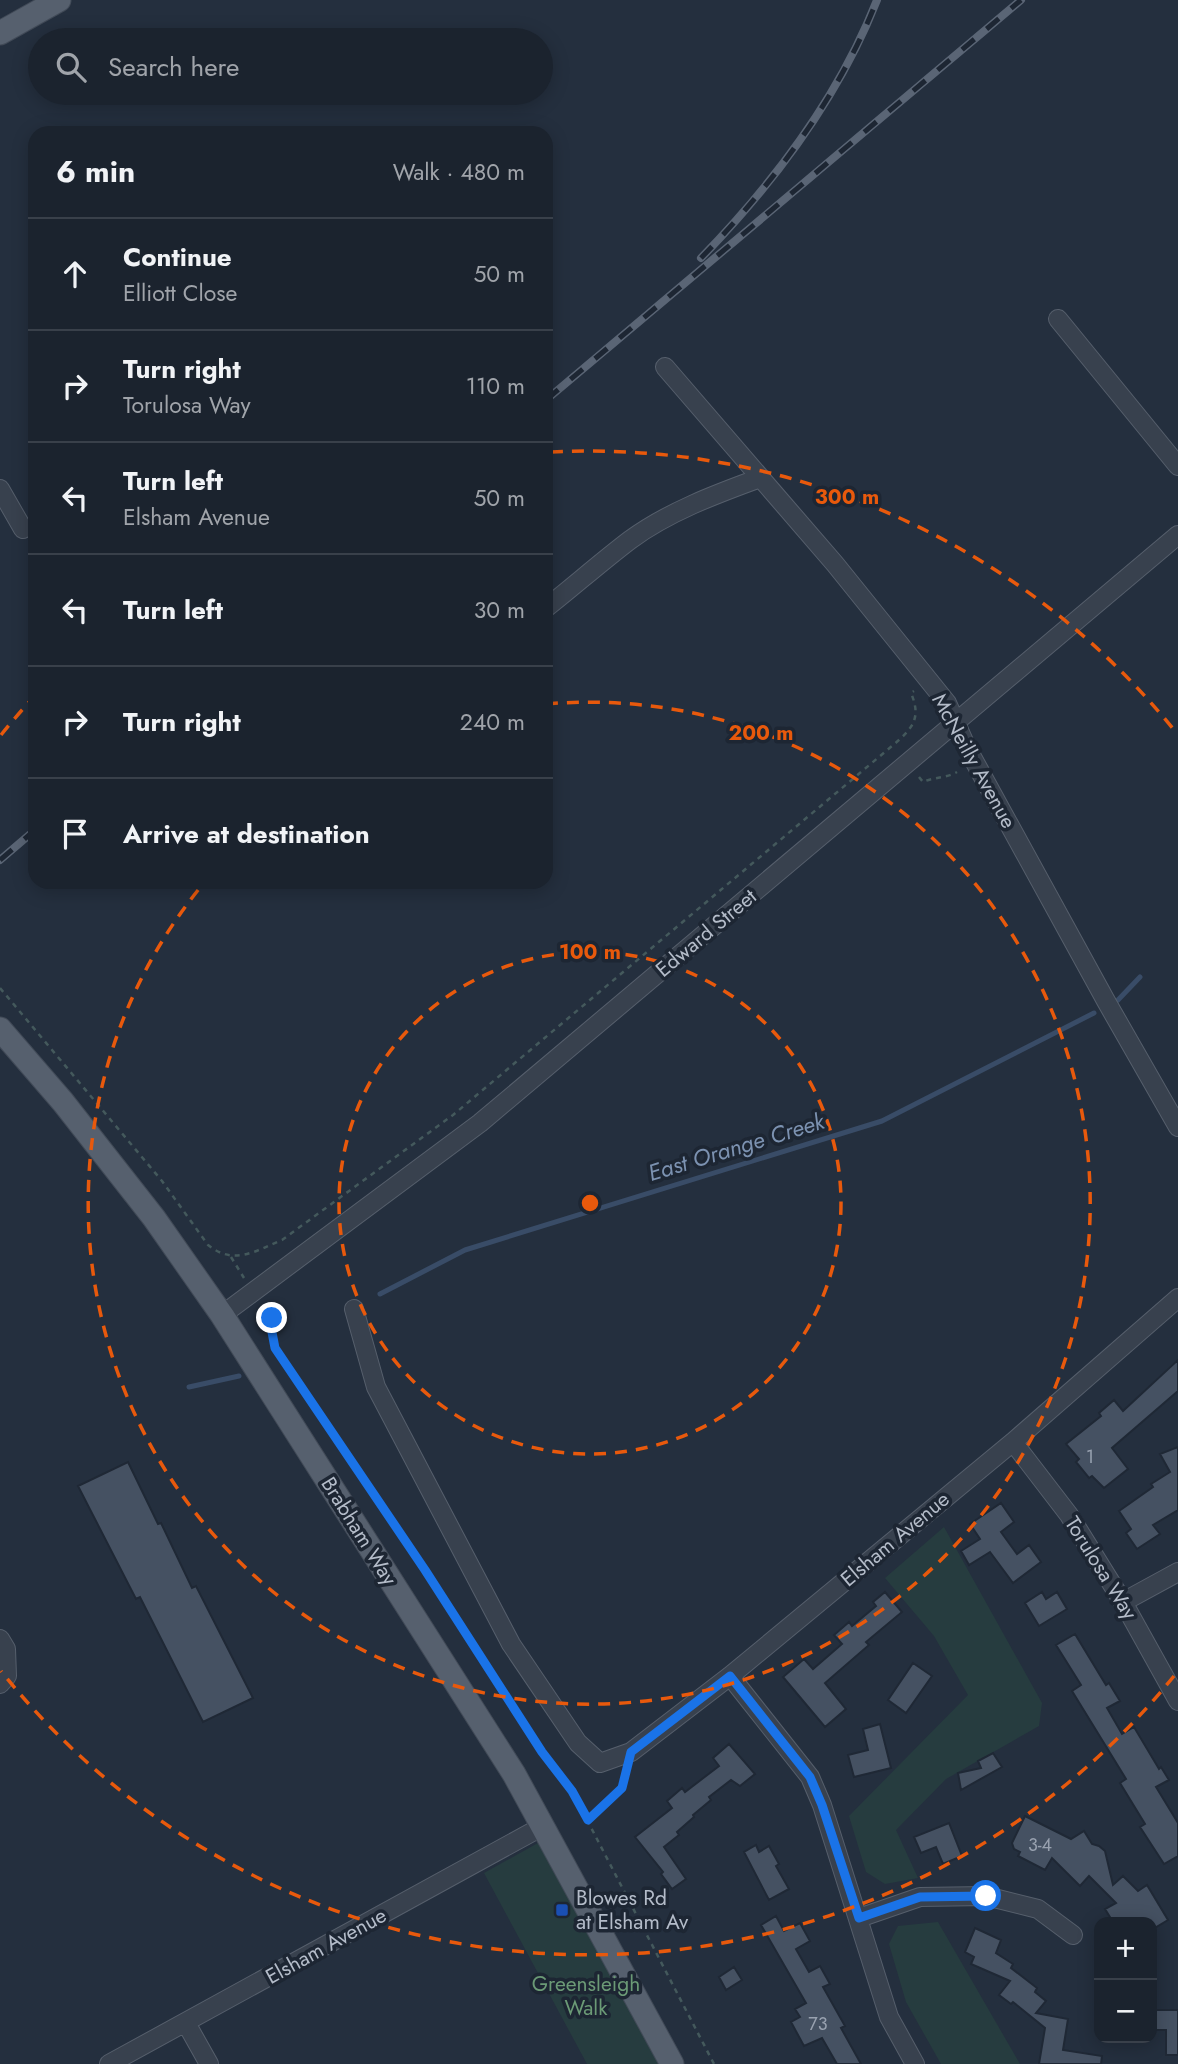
<!DOCTYPE html>
<meta charset="utf-8">
<style>
body{margin:0;font-family:Jost,sans-serif;background:#242b36;color:#f1f3f6}
.controls{position:absolute;right:21px;bottom:21px;display:grid;overflow:hidden;border-radius:14px;box-shadow:0 4px 18px #0003}
.controls button{width:63px;height:63px;display:grid;place-items:center;padding:0;border:0;border-bottom:2px solid #39404a;background:#1b232e;color:#f1f3f6;font:35px sans-serif}
.stop{position:absolute;width:21px;height:21px;margin:-16px;border:5px solid #1a73e8;border-radius:50%;background:#fff}
.stop.end{background:#1a73e8;border-color:#fff;box-shadow:0 2px 7px #0008}
.list{margin:0;padding:0;list-style:none}
h2{display:flex;justify-content:space-between;align-items:center;height:91px;margin:0;padding:0 28px;font-size:30px}
h2 small{font-size:23px;font-weight:400;color:#a0a4aa}
.list li{display:grid;grid-template-columns:46px 1fr auto;gap:21px;align-items:center;box-sizing:border-box;height:112px;padding:0 28px;border-top:2px solid #39404a}
.list b{display:block;font-size:26px;white-space:nowrap}
.list p{margin:0;font-size:23px;white-space:nowrap;color:#a0a4aa}
.list em{font-size:23px;font-style:normal;color:#a0a4aa}
.icon{flex:none;width:38px;height:38px;fill:none;stroke:currentColor;stroke-width:2;stroke-linecap:round;stroke-linejoin:round}
.map{position:relative;flex:none;width:1178px;height:2064px;overflow:hidden}
.search{position:absolute;background:#1b232e;box-shadow:0 4px 18px #0003;left:28px;top:28px;width:525px;height:77px;display:flex;align-items:center;gap:18px;box-sizing:border-box;padding:0 24px;border-radius:38px;color:#a0a4aa;font-size:26px}
.panel{position:absolute;background:#1b232e;box-shadow:0 4px 18px #0003;left:28px;top:126px;width:525px;height:763px;border-radius:21px}
.map>svg:first-child{display:block}
</style>
<div class="map">
<svg width="1178" height="2064" viewBox="0 0 1178 2064">
<rect width="100%" height="100%" fill="#242f3e"/>
<!-- green -->
<path fill="#263c3f" d="M 944,1527 L 1042,1703 L 1039,1726 L 946,1779 L 896,1830 L 918,1878 L 885,1884 L 866,1872 L 849,1816 L 968,1695 L 934,1636 L 885,1578 Z
M 538,1843 L 659,2064 L 587,2064 L 484,1873 Z
M 938,1922 L 1020,2064 L 941,2064 L 906,2002 L 889,1944 L 898,1926 Z"/>
<g fill="none" stroke-linecap="round" stroke-linejoin="round">
<!-- stream -->
<path stroke="#394c67" stroke-width="5" d="M 1118,1000 L 1140,977
M 380,1294 L 465,1250 L 882,1121 L 1094,1013
M 189,1387 L 239,1376"/>
</g>
<!-- building -->
<path fill="#455162" stroke="#1f2835" stroke-width="2" d="M 1178,1360 L 1178,1391 L 1112,1448 L 1128,1469 L 1104,1488 L 1092,1476 L 1089,1478 L 1076,1462 L 1079,1459 L 1066,1444 L 1101,1416 L 1099,1413 L 1114,1400 L 1123,1411 Z
M 1178,1447 L 1178,1510 L 1153,1525 L 1160,1534 L 1137,1549 L 1126,1533 L 1131,1529 L 1119,1511 L 1153,1487 L 1151,1484 L 1170,1472 L 1160,1454 Z
M 128,1462 L 158,1524 L 161,1523 L 192,1588 L 196,1586 L 253,1698 L 203,1722 L 140,1597 L 136,1599 L 78,1486 Z
M 1001,1503 L 1014,1522 L 1001,1532 L 1017,1554 L 1029,1545 L 1041,1562 L 1013,1583 L 990,1552 L 969,1565 L 961,1551 L 980,1539 L 970,1524 Z
M 885,1592 L 902,1612 L 866,1642 L 869,1645 L 825,1683 L 846,1709 L 825,1727 L 783,1677 L 804,1659 L 813,1669 L 842,1644 L 834,1635 L 849,1622 L 852,1626 L 876,1606 L 873,1602 Z
M 1042,1592 L 1046,1599 L 1057,1592 L 1067,1609 L 1039,1626 L 1025,1603 Z
M 1075,1634 L 1106,1685 L 1109,1683 L 1120,1701 L 1107,1708 L 1122,1734 L 1134,1727 L 1159,1769 L 1161,1767 L 1169,1780 L 1156,1787 L 1178,1823 L 1178,1856 L 1164,1864 L 1140,1827 L 1145,1824 L 1120,1783 L 1126,1779 L 1072,1691 L 1081,1685 L 1056,1645 Z
M 913,1663 L 932,1676 L 906,1713 L 888,1700 Z
M 880,1724 L 891,1768 L 854,1777 L 848,1755 L 868,1750 L 863,1729 Z
M 729,1744 L 755,1774 L 740,1786 L 731,1780 L 709,1797 L 711,1800 L 693,1815 L 694,1817 L 677,1832 L 679,1835 L 664,1847 L 686,1879 L 672,1889 L 661,1874 L 663,1872 L 635,1837 L 672,1808 L 667,1801 L 682,1788 L 685,1792 L 719,1766 L 713,1758 Z
M 993,1753 L 1002,1767 L 961,1790 L 958,1773 L 981,1768 L 978,1761 Z
M 1025,1816 L 1071,1839 L 1084,1831 L 1092,1844 L 1099,1846 L 1105,1851 L 1113,1885 L 1123,1876 L 1138,1891 L 1147,1885 L 1168,1920 L 1153,1929 L 1152,1922 L 1113,1922 L 1105,1909 L 1116,1903 L 1089,1876 L 1080,1886 L 1052,1858 L 1045,1870 L 1018,1856 L 1020,1852 L 1014,1849 L 1012,1843 Z
M 949,1823 L 962,1856 L 943,1864 L 936,1847 L 921,1853 L 914,1837 Z
M 756,1845 L 759,1852 L 769,1846 L 779,1864 L 776,1866 L 789,1889 L 769,1900 L 744,1852 Z
M 776,1916 L 784,1931 L 800,1923 L 810,1941 L 796,1949 L 809,1972 L 820,1966 L 830,1984 L 823,1987 L 845,2026 L 841,2028 L 861,2064 L 837,2064 L 822,2038 L 804,2046 L 791,2022 L 800,2017 L 795,2009 L 806,2003 L 761,1925 Z
M 975,1928 L 1001,1940 L 996,1953 L 1013,1964 L 1011,1968 L 1037,1988 L 1035,1992 L 1046,2001 L 1036,2013 L 1068,2019 L 1063,2050 L 1102,2056 L 1101,2064 L 1039,2064 L 1045,2028 L 1013,2002 L 1011,2004 L 999,1995 L 1010,1981 L 971,1964 L 974,1957 L 965,1952 Z
M 734,1967 L 742,1980 L 726,1990 L 719,1977 Z
M 1154,2010 L 1178,2010 L 1178,2055 L 1166,2055 L 1166,2030 L 1154,2030 Z"/>
<g fill="none" stroke-linecap="round" stroke-linejoin="round">
<defs>
<path id="minor" d="M 1058,319 L 1178,466
M 665,367 L 835,564 L 947,703 L 966,746 L 1106,1001 L 1178,1127
M 0,489 L 23,529
M 546,608 C 574,586 601,562 630,540 C 668,512 716,494 760,478
M 354,1309 L 376,1387 L 511,1644 L 578,1743 L 600,1763 L 631,1752 L 730,1676 L 1013,1442 L 1178,1298
M 222,1315 L 480,1123 L 1178,535
M 1013,1442 L 1069,1515 L 1123,1602 L 1178,1701
M 1123,1602 L 1178,1572
M 0,1639 L 6,1649 L 7,1676 L 0,1684
M 730,1676 L 810,1777 L 822,1805 L 889,2017 L 915,2064
M 859,1918 L 920,1897 L 986,1896 L 1038,1909 L 1073,1935
M 186,2023 L 209,2064
M 109,2064 L 543,1826"/>
<path id="major" d="M 0,33 L 59,0
M 0,1029 L 63,1102 L 154,1218 L 222,1315 L 514,1774 L 672,2064"/>
</defs>
<!-- minor casing -->
<use href="#minor" stroke="#565f6c" stroke-width="20"/>
<!-- major casing -->
<use href="#major" stroke="#414a57" stroke-width="25"/>
<!-- path -->
<path stroke="#44595c" stroke-width="2.5" stroke-dasharray="5 5" stroke-linecap="butt" d="M 919,777 L 923,782 C 934,777 947,778 957,772
M 0,988 L 162,1181 L 208,1245 C 234,1266 255,1251 282,1240 L 453,1115 L 892,746 C 912,729 922,719 911,693 L 914,691
M 231,1257 L 244,1278
M 264,1306 C 274,1321 271,1331 275,1348 L 425,1570 L 542,1752 L 572,1791 L 714,2064
M 588,1820 L 622,1788 L 626,1772"/>
<!-- minor -->
<use href="#minor" stroke="#38414e" stroke-width="18"/>
<!-- major -->
<use href="#major" stroke="#56606e" stroke-width="23"/>
<defs>
<path id="rail" d="M 701,258 C 773,184 839,97 877,0
M 546,400 L 1021,0
M 0,860 L 35,830"/>
</defs>
<!-- rail casing -->
<use href="#rail" stroke="#5a6575" stroke-width="8"/>
<!-- rail -->
<use href="#rail" stroke="#1d2633" stroke-width="5" stroke-dasharray="16" stroke-linecap="butt"/>
</g>
<g fill="none" stroke-linecap="round" stroke-linejoin="round">
<!-- route -->
<path stroke="#1a73e8" stroke-width="9" d="M 272,1318 L 271,1327 L 275,1348 L 425,1570 L 542,1752 L 572,1791 L 588,1820 L 622,1788 L 631,1752 L 730,1676 L 810,1777 L 822,1805 L 859,1918 L 920,1897 L 986,1896"/>
</g>
<!-- distance rings -->
<g fill="none" stroke="#e8590c" stroke-width="3.5" stroke-dasharray="12 9">
<circle cx="590" cy="1203" r="251"/>
<path d="M546 704A501 501 0 1 1 203 884"/>
<path d="M1174 1676A752 752 0 0 1 1 1671M1 735A752 752 0 0 1 31 700M551 452A752 752 0 0 1 1174 730"/>
</g>
<!-- markers -->
<rect fill="#1a4fb4" stroke="#1d2633" stroke-width="2.5" x="555" y="1903" width="14" height="14" rx="3.5"/>
<g text-anchor="middle" dominant-baseline="central" stroke-width="7" stroke-linejoin="round" paint-order="stroke">
<!-- number labels -->
<g font-size="18" fill="#98a1af">
<text x="1090" y="1457">1</text>
<text x="1040" y="1845">3-4</text>
<text x="818" y="2024">73</text>
</g>
<!-- street labels -->
<g font-size="21" fill="#b4bcc9" stroke="#1d2633">
<text transform="translate(974 761) rotate(61)">McNeilly Avenue</text>
<text transform="translate(706 933) rotate(-40)">Edward Street</text>
<text transform="translate(359 1531) rotate(58)">Brabham Way</text>
<text transform="translate(895 1539) rotate(-40)">Elsham Avenue</text>
<text transform="translate(1101 1568) rotate(58)">Torulosa Way</text>
<text transform="translate(326 1946) rotate(-29)">Elsham Avenue</text>
</g>
<!-- poi labels -->
<g font-size="21" fill="#b4bcc9" stroke="#1d2633" text-anchor="start">
<text x="576" y="1898">Blowes Rd<tspan x="576" dy="24">at Elsham Av</tspan></text>
</g>
<!-- park labels -->
<g font-size="21" fill="#6b9a76" stroke="#1d2633">
<text x="586" y="1984">Greensleigh<tspan x="586" dy="24">Walk</tspan></text>
</g>
<!-- water labels -->
<g font-size="23" font-style="italic" fill="#7c92b1" stroke="#1d2633">
<text transform="translate(736 1147) rotate(-17)">East Orange Creek</text>
</g>
</g>
<circle cx="590" cy="1203" r="10" fill="#e8590c" stroke="#1d2633" stroke-width="3.5"/>
<g font-size="21" text-anchor="middle" font-weight="bold" fill="#e8590c" stroke="#1d2633" stroke-width="7" stroke-linejoin="round" paint-order="stroke">
<text x="847" y="504">300 m</text>
<text x="761" y="740">200 m</text>
<text x="590" y="959">100 m</text>
</g>
</svg>
<div class="controls">
<button>+</button>
<button>−</button>
</div>
<div class="stop" style="left:986px;top:1896px"></div>
<div class="stop end" style="left:272px;top:1318px"></div>
<div class="search"><svg class="icon" aria-label="search" viewBox="0 0 24 24"><circle cx="10" cy="10" r="6"/><path d="M15 15l6 6"/></svg>Search here</div>
<section class="panel">
<h2>6 min<small>Walk · 480 m</small></h2>
<ul class="list">
<li><svg class="icon" aria-label="ahead" viewBox="0 0 24 24"><path d="M12 20V5M6 11l6-6 6 6"/></svg><div><b>Continue</b><p>Elliott Close</p></div><em>50 m</em></li>
<li><svg class="icon" aria-label="right" viewBox="0 0 24 24"><path d="M7 20v-9h11M14 6l5 5-5 5"/></svg><div><b>Turn right</b><p>Torulosa Way</p></div><em>110 m</em></li>
<li><svg class="icon" aria-label="left" viewBox="0 0 24 24"><path d="M17 20v-9H6M10 6l-5 5 5 5"/></svg><div><b>Turn left</b><p>Elsham Avenue</p></div><em>50 m</em></li>
<li><svg class="icon" aria-label="left" viewBox="0 0 24 24"><path d="M17 20v-9H6M10 6l-5 5 5 5"/></svg><div><b>Turn left</b></div><em>30 m</em></li>
<li><svg class="icon" aria-label="right" viewBox="0 0 24 24"><path d="M7 20v-9h11M14 6l5 5-5 5"/></svg><div><b>Turn right</b></div><em>240 m</em></li>
<li><svg class="icon" aria-label="arrive" viewBox="0 0 24 24"><path d="M6 21V4h12l-3 4 3 4H6"/></svg><div><b>Arrive at destination</b></div></li>
</ul>
</section>
</div>
